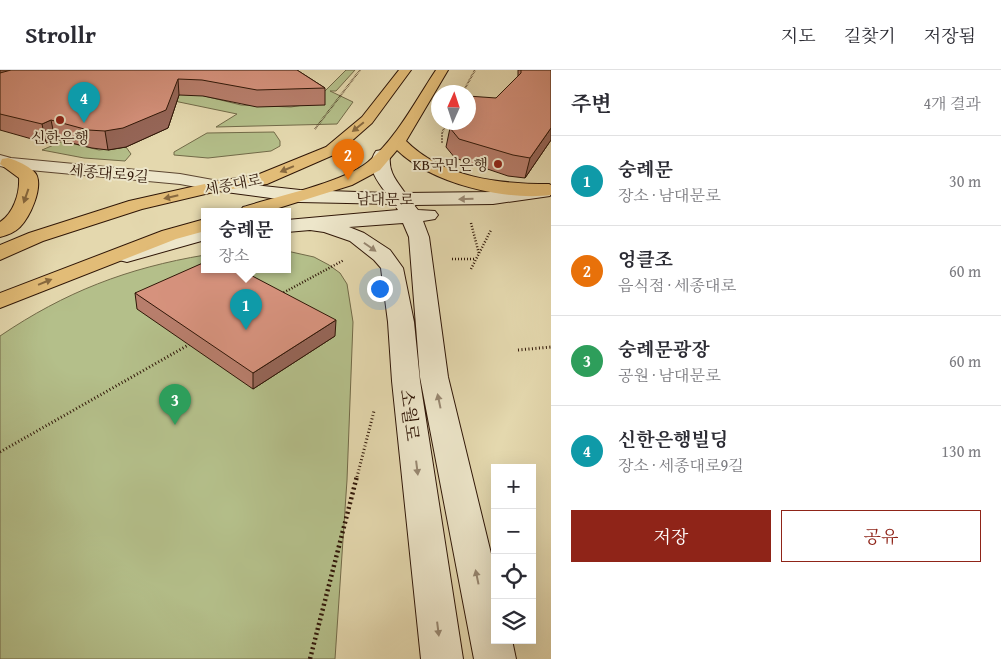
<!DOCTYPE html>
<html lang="ko">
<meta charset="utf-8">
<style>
body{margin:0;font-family:"Gentium Book Plus","Noto Serif KR",serif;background:#f7f7f7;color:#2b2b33}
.controls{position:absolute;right:15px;bottom:15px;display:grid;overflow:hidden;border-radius:0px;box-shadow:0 5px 20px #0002}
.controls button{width:45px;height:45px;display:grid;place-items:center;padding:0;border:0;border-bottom:1px solid #e1e1e2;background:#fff;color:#2b2b33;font:25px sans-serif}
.compass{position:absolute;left:431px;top:15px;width:45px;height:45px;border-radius:50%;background:#fff;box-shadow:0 5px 20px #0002;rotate:3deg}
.you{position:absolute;left:379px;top:218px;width:18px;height:18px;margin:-12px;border:4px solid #fff;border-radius:50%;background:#1a73e8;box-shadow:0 0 0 8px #1a73e833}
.badge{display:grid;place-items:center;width:32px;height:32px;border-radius:50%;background:#8f2418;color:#fff;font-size:16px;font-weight:700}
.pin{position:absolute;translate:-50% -41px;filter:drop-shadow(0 1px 2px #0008)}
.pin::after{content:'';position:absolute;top:26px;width:18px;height:15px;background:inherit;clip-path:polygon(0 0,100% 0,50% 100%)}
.popup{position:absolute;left:201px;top:138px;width:90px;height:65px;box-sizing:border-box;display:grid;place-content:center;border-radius:0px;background:#fff;filter:drop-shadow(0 1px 4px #0005);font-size:16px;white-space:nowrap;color:#7c7c81}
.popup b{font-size:19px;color:#2b2b33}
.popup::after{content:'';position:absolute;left:50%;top:100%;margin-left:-10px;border:10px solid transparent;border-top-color:#fff}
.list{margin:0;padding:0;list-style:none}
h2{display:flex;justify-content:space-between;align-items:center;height:65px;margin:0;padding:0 20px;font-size:21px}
h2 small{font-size:16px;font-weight:400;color:#7c7c81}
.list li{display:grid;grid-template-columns:32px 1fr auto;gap:15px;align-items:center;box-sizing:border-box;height:90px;padding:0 20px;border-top:1px solid #e1e1e2}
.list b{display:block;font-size:19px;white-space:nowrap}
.list p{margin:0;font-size:16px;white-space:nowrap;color:#7c7c81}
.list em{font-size:16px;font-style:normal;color:#7c7c81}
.actions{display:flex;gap:10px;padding:15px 20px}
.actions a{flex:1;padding:11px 0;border:1px solid #8f2418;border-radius:0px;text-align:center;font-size:18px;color:#8f2418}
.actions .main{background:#8f2418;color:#fff}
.icon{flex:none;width:28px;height:28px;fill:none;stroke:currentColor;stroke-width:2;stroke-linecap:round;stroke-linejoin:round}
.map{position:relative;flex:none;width:551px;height:589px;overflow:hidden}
header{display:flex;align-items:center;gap:30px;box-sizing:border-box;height:70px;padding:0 25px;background:#fff;border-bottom:1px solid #e1e1e2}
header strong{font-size:24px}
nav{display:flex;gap:28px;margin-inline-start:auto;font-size:18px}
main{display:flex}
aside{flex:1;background:#fff}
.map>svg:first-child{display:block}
</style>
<header>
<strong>Strollr</strong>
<nav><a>지도</a><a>길찾기</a><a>저장됨</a></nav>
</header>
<main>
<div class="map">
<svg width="551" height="589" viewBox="0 0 551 589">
<rect width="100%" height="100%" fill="#e4d8ae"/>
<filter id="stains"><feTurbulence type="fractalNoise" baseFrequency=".004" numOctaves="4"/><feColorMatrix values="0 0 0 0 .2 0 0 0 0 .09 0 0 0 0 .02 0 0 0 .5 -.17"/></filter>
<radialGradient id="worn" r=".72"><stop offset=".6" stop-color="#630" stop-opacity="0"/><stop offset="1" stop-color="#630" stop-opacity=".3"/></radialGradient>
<!-- green -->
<path fill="#b4bf8a" stroke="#726a48" d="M 346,0 L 355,0 L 336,21 L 330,21 L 353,32 L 337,54 L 216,57 L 237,44 L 150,26 L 172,18 L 241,35 L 291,37 L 309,34 L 319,27 Z
M 274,62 L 280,71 L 280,76 L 271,81 L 208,88 L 174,85 L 174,82 L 207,63 Z
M 63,71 L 99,80 L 126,77 L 131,84 L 125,91 L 84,88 L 42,80 Z
M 287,181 L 314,187 L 329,195 L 340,203 L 347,214 L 353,252 L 347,410 L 335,589 L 0,589 L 0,266 C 65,222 127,198 205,185 L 205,199 L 287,199 Z"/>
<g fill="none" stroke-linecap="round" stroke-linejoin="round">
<defs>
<path id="minor" d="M 0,85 L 11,88 L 180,104 L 224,112 L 227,116 L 224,120 L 218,121 L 180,114 L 8,98 L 0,96 Z"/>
<path id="secondary" d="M 382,80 L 388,81 L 390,85 C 388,102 396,110 405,123 L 493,122 L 551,115 L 550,126 L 493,134 L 414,135 L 418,140 L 435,141 L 438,145 L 435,149 L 423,151 L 429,167 L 448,307 L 495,500 L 495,570 L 512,570 L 516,589 L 474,589 L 420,307 L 409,167 L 403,153 L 349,157 L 364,163 L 390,180 L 403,198 L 414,252 L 420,311 L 463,589 L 421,589 L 392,311 L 388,252 L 381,198 L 374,190 L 350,171 L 324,162 L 310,160 L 287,162 L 287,150 L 398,140 L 394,134 L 300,132 L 218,121 L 212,120 L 209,116 L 212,112 L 218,111 L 300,120 L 386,123 C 377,110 365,97 376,81 Z
M 205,158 L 205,170 L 127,192 L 119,190 L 116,185 L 119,180 Z"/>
<path id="primary" d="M 399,0 L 411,0 L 372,53 L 338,83 L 267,114 L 218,121 L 142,139 L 43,171 L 0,190 L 0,175 L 29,163 L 129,131 L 218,111 L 257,105 L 326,77 L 362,47 Z
M 436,0 L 448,0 L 406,71 C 443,108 500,114 549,114 L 551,115 L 551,125 C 504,131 431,113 397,80 L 380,100 L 352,115 L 269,141 L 240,141 L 243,137 C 275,127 344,112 368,92 C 396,69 416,30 436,0 Z
M 8,88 C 16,90 34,98 37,106 C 42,120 30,147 20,157 C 15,162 8,165 0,167 L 0,152 C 13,144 20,124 19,108 L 0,94 L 2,89 Z
M 205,149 L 205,161 L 176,169 L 0,238 L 0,223 L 162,161 Z"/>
</defs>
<!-- minor casing -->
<use href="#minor" stroke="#5c4631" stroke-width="2"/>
<!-- secondary casing -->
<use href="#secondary" stroke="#2f1607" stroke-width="2"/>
<!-- primary casing -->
<use href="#primary" stroke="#2f1607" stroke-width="2"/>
<!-- path-far3 -->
<path stroke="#2f1607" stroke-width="2" stroke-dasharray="0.5 1" stroke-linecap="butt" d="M 463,22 L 475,0
M 315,59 L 360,0
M 442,73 L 442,63 L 447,52"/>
<!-- path-far2 -->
<path stroke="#2f1607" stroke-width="2.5" stroke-dasharray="1 2" stroke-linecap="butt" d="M 471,153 L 479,184
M 452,189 L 476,189
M 471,199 L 491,160
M 281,224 L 344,190"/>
<!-- path-far1 -->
<path stroke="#2f1607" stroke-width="3" stroke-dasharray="1 2.5" stroke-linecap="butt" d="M 518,280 L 551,277
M 0,382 L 190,274
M 357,407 L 374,341"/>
<!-- path -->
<path stroke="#2f1607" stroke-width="4.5" stroke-dasharray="2 3" stroke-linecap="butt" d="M 310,589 L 357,406"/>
<!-- minor -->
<use href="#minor" fill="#ede6ca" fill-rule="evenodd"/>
<!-- secondary -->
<use href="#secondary" fill="#ede6ca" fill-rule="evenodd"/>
<!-- primary -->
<use href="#primary" fill="#e2bc77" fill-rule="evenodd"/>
</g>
<!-- wall -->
<path fill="#b87e6c" stroke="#2f1607" d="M 0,0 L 297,0 L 325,18 L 325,35 L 257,37 L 203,26 L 179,25 L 168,58 L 126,77 L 108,80 L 92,78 L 55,69 L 46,73 L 0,60 Z
M 518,0 L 551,0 L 551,70 L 525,108 L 508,106 L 455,88 L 446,77 L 450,58 L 496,28 L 518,6 Z
M 135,223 L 335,266 L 253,319 L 137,239 Z"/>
<!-- shaded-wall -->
<path fill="#966658" stroke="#2f1607" d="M 0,0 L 29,0 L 0,8 Z
M 178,9 L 179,25 L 168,58 L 126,77 L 108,80 L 105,61 Z
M 51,50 L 55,69 L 46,73 L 42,54 Z
M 551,58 L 551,70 L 525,108 L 530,88 Z
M 336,250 L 335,266 L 253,319 L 253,303 Z"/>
<!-- building -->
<path fill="#d6927d" stroke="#2f1607" d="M 11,0 L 297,0 L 325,18 L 257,20 L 202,10 L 178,9 L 166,40 L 123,58 L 105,61 L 88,60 L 51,50 L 42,54 L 0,44 L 0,3 Z
M 521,0 L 551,0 L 551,58 L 530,88 L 513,85 L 459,69 L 450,58 L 453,52 L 468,52 L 468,26 L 496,28 L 521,3 Z
M 205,192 L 205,199 L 239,199 L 336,250 L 253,303 L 135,223 Z"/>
<!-- one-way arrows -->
<defs><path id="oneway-solid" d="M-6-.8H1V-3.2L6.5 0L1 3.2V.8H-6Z" transform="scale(1.25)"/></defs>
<g fill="#88693f">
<use href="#oneway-solid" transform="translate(358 57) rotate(141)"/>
<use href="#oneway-solid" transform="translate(287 99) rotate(157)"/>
<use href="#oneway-solid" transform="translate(26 126) rotate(109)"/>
<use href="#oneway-solid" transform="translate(171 127) rotate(167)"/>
<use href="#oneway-solid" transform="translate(45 212) rotate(-22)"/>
</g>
<g fill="#988872">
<use href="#oneway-solid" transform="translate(466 129) rotate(179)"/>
<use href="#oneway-solid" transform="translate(370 177) rotate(35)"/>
<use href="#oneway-solid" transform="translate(439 331) rotate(-102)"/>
<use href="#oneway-solid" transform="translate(417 398) rotate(83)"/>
<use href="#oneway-solid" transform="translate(477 507) rotate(-102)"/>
<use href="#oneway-solid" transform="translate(438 559) rotate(83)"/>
</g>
<!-- markers -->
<g fill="#8f2418" stroke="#ede6ca" stroke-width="2">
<circle cx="60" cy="50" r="5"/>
<circle cx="498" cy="94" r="5"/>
</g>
<g text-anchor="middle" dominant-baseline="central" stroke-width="4" stroke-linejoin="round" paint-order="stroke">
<!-- far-poi labels -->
<g font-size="15" fill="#2f1607" stroke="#ede6ca">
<text x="60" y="67">신한은행</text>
<text x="488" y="94" text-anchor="end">KB국민은행</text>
</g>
<!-- far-street labels -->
<g font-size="15" fill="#2f1607" stroke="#ede6ca">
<text transform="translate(109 103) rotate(5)">세종대로9길</text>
<text transform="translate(233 114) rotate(-11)">세종대로</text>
<text transform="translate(385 129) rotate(1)">남대문로</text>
</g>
<!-- street labels -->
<g font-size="18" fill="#2f1607" stroke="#ede6ca">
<text transform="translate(410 345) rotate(83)">소월로</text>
</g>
</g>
<rect width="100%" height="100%" filter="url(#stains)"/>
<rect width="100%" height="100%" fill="url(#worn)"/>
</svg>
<div class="controls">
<button>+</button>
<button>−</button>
<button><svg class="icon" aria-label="locate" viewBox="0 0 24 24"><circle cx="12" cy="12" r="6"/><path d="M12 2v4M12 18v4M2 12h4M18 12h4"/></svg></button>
<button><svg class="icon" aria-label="layers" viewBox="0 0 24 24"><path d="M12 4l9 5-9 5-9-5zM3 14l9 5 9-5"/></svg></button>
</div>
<svg class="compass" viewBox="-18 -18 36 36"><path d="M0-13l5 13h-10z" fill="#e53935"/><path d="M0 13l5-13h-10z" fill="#7c7c81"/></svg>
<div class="you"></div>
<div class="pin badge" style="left:246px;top:260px;background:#0f9aa8">1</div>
<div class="popup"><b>숭례문</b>장소</div>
<div class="pin badge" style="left:348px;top:110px;background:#e8710a">2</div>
<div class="pin badge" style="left:175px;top:355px;background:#2e9e5b">3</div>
<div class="pin badge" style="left:84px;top:53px;background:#0f9aa8">4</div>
</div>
<aside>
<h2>주변<small>4개 결과</small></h2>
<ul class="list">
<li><span class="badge" style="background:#0f9aa8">1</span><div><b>숭례문</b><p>장소 · 남대문로</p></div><em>30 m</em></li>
<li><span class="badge" style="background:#e8710a">2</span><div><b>엉클조</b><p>음식점 · 세종대로</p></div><em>60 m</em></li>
<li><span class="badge" style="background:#2e9e5b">3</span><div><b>숭례문광장</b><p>공원 · 남대문로</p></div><em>60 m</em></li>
<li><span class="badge" style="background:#0f9aa8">4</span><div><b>신한은행빌딩</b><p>장소 · 세종대로9길</p></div><em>130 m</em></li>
</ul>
<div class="actions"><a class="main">저장</a><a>공유</a></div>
</aside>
</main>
